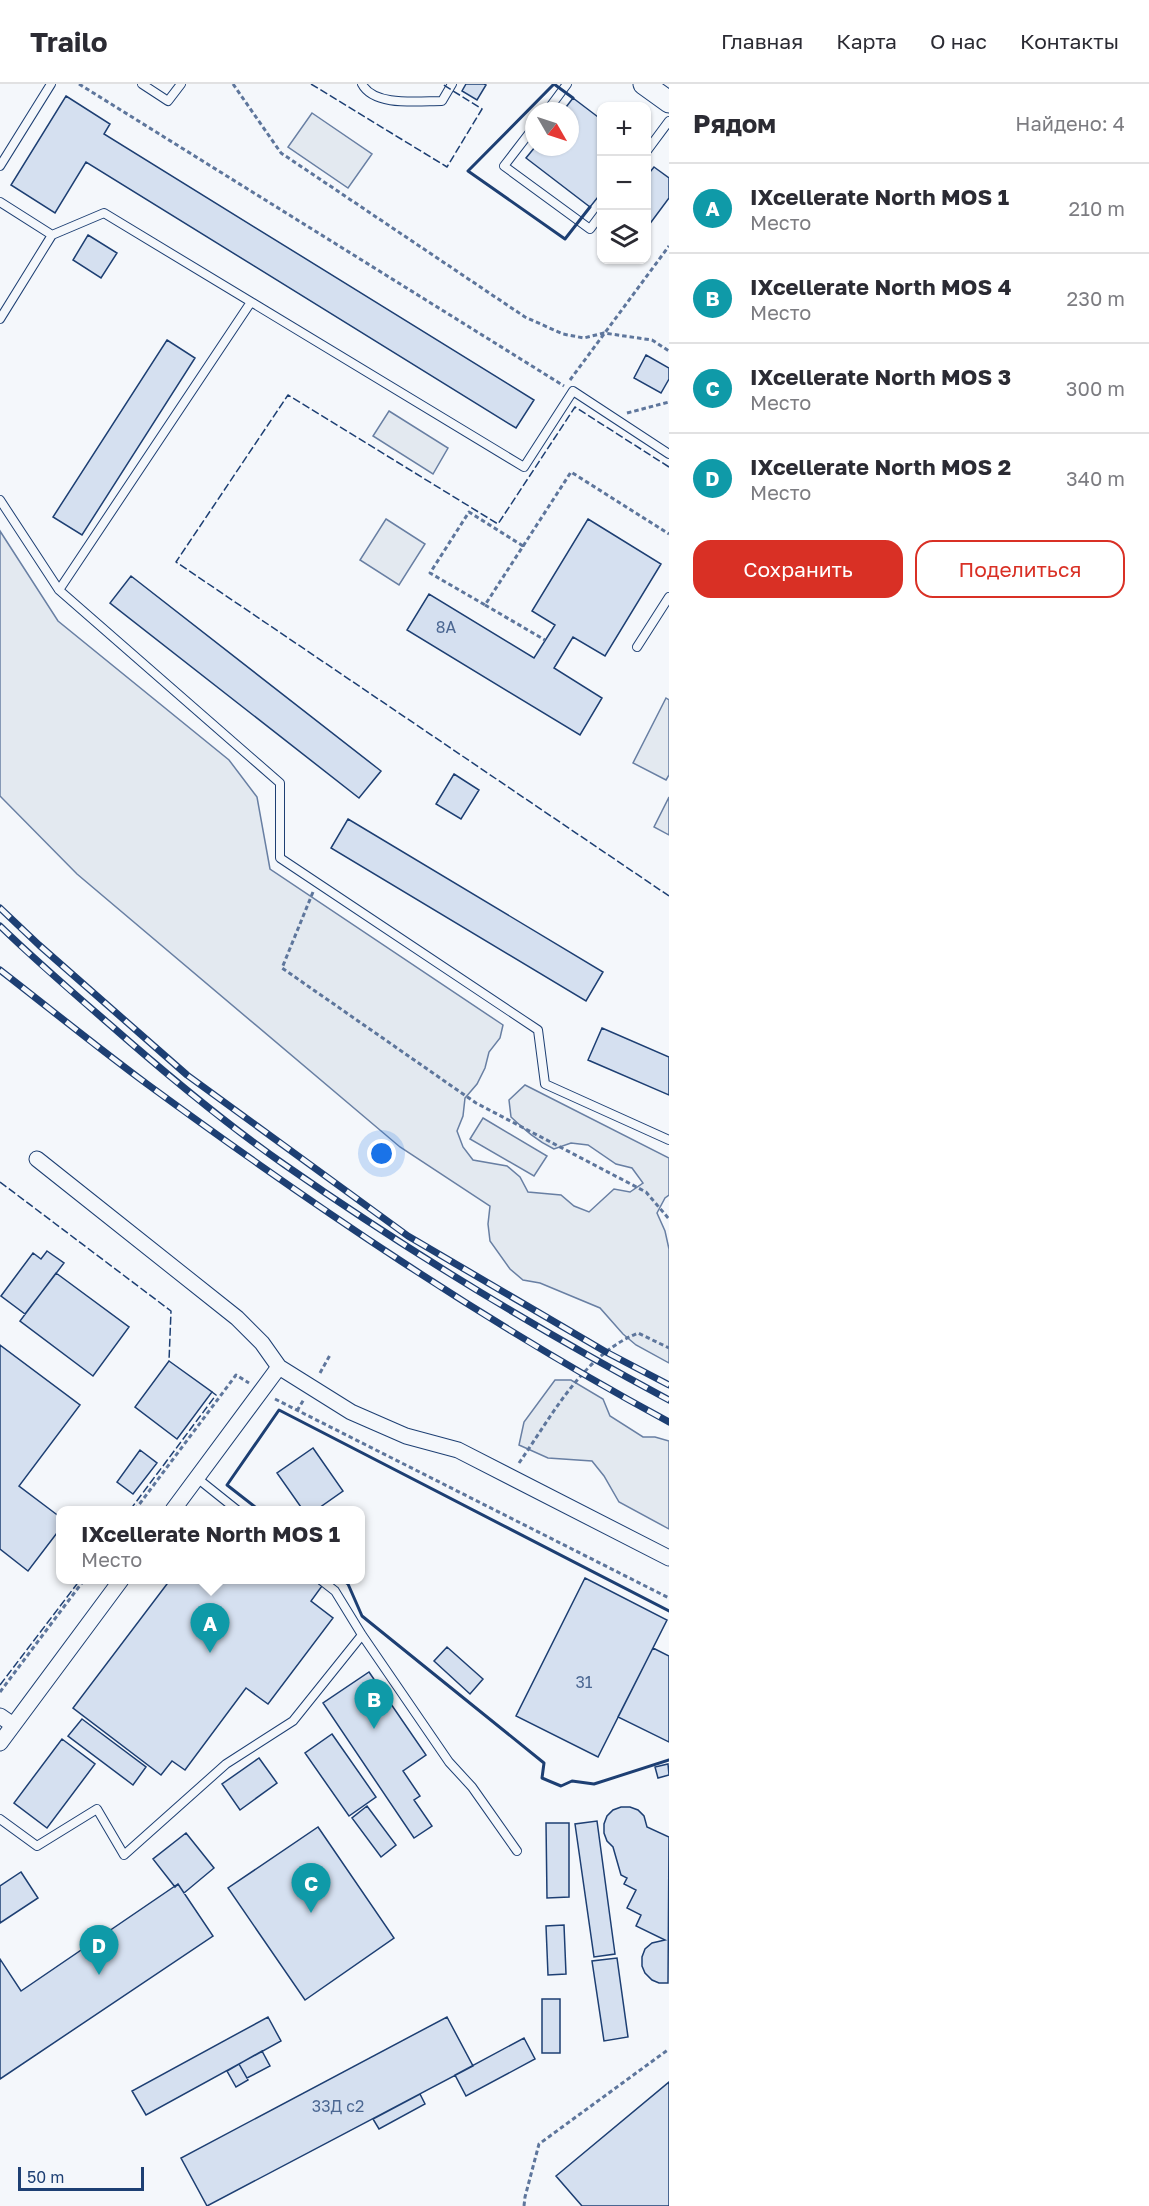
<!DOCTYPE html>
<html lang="ru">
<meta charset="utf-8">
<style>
body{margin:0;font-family:"Golos Text",sans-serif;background:#f2f2f3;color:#2b2b33}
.controls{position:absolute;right:18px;top:18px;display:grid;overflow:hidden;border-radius:12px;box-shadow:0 2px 4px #0004}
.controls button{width:54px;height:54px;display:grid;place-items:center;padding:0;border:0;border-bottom:2px solid #e1e1e2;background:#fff;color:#2b2b33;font:30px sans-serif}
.compass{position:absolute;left:525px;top:18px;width:54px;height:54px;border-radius:50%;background:#fff;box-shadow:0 2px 4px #0004;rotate:129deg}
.scale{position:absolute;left:18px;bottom:15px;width:126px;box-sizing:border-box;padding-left:6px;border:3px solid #1d3f73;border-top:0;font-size:16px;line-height:21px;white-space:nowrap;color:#1d3f73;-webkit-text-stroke:4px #f4f7fb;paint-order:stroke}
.you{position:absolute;left:382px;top:1070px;width:21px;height:21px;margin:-15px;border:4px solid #fff;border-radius:50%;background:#1a73e8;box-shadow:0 0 0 9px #1a73e833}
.badge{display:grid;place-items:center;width:39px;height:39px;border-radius:50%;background:#d93025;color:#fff;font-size:20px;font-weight:700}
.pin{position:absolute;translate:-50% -50px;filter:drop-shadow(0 2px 3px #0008)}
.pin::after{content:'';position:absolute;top:32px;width:21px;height:18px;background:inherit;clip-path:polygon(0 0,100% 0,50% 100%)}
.popup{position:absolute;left:56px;top:1422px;width:309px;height:78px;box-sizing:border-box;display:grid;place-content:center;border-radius:12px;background:#fff;filter:drop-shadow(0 2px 4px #0005);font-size:20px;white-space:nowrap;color:#7c7c81}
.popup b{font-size:22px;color:#2b2b33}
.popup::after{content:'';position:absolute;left:50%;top:100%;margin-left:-12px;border:12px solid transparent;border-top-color:#fff}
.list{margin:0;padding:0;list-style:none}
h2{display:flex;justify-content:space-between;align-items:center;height:78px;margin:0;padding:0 24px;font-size:26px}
h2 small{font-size:20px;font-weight:400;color:#7c7c81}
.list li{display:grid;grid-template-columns:39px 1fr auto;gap:18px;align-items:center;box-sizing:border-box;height:90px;padding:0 24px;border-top:2px solid #e1e1e2}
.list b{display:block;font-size:22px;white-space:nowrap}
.list p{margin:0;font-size:20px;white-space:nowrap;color:#7c7c81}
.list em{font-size:20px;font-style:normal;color:#7c7c81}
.actions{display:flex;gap:12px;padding:18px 24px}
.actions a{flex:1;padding:14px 0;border:2px solid #d93025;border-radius:18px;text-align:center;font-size:21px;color:#d93025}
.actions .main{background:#d93025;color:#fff}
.icon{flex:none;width:33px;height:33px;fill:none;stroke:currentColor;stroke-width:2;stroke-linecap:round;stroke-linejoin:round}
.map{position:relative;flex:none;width:669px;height:2122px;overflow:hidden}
header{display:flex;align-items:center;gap:36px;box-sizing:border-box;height:84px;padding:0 30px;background:#fff;border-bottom:2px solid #e1e1e2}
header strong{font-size:28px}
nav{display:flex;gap:33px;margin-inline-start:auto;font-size:21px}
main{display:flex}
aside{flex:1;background:#fff}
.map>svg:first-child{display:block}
</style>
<header>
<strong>Trailo</strong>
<nav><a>Главная</a><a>Карта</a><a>О нас</a><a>Контакты</a></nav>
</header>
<main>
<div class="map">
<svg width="669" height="2122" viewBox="0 0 669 2122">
<rect width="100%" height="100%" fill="#f4f7fb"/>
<!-- green -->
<path fill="#e3e9f0" stroke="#687fa3" stroke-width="1.5" d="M 312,29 L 372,70 L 348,104 L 288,63 Z
M 389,327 L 448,364 L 433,390 L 373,352 Z
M 386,435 L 425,460 L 399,501 L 360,476 Z
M 0,447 L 58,537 L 229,676 L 257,713 L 270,785 L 503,941 L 500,954 L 489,968 L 485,984 L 477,1000 L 465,1014 L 463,1032 L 457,1047 L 463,1063 L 473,1076 L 507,1082 L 520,1093 L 528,1108 L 561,1111 L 574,1122 L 589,1128 L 614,1105 L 630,1108 L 643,1099 L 632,1084 L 616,1080 L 588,1061 L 571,1059 L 554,1065 C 537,1057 525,1046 511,1033 L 509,1016 L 525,1001 L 669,1074 L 669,1111 L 665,1114 L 657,1129 L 665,1147 L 669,1165 L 669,1279 L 636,1261 L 623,1250 L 600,1224 L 540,1199 L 523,1196 L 510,1185 L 490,1157 L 488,1140 L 490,1122 L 400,1063 L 77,790 L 0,712 Z
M 666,614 L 669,616 L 669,691 L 666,696 L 633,679 Z
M 669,713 L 669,751 L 654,743 Z
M 483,1034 L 547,1072 L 534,1092 L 470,1055 Z
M 555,1296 L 571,1296 L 603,1315 L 610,1332 L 643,1353 L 655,1353 L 669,1357 L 669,1445 L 619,1418 L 604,1392 L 592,1377 L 548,1374 L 519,1361 L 524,1338 Z"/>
<!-- building -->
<path fill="#d5e0f0" stroke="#1d3f73" stroke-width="1.5" d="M 466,0 L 484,0 L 486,1 L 477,16 L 462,7 Z
M 66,12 L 110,40 L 104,50 L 534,316 L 516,344 L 86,78 L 55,129 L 11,101 Z
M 573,14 L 602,36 L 602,108 L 590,123 L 526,74 L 535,63 L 570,63 L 570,27 L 563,27 Z
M 654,83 L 669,94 L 669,114 L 646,145 L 646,93 Z
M 88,151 L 117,169 L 101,194 L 73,176 Z
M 167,256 L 195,274 L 82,451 L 53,433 Z
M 646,271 L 669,284 L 669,295 L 661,309 L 634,294 Z
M 588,435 L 661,480 L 605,572 L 573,553 L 554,584 L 602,614 L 580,651 L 407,546 L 429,510 L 534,574 L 555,541 L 532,527 Z
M 131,492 L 381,687 L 359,714 L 110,519 Z
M 454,690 L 479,706 L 461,735 L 436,720 Z
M 348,735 L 603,888 L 586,917 L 331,764 Z
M 602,944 L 669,973 L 669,1011 L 588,976 Z
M 47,1167 L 64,1179 L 25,1230 L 1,1212 L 33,1169 L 41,1175 Z
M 56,1189 L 129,1243 L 93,1292 L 20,1237 Z
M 0,1261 L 80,1321 L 19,1402 L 60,1433 L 60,1445 L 28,1487 L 0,1465 Z
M 169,1277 L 212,1308 L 177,1355 L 135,1323 Z
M 313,1364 L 343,1407 L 316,1426 L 303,1426 L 277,1389 Z
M 140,1366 L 157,1379 L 133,1410 L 117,1398 Z
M 585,1494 L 667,1536 L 598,1673 L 516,1632 Z
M 170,1496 L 313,1496 L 322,1502 L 311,1517 L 333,1534 L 268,1620 L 246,1604 L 185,1686 L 172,1677 L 161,1691 L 73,1624 Z
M 447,1563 L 483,1595 L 470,1610 L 434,1577 Z
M 653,1564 L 669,1572 L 669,1658 L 618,1633 Z
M 369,1588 L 426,1671 L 403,1687 L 420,1712 L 414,1716 L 432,1742 L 414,1754 L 323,1619 Z
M 82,1635 L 146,1683 L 133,1701 L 68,1652 Z
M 332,1650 L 376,1713 L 349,1732 L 305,1669 Z
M 62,1655 L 95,1680 L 47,1744 L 14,1719 Z
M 259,1674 L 277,1699 L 240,1726 L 222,1700 Z
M 668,1680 L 669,1691 L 658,1694 L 655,1683 Z
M 367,1722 L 396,1761 L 381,1773 L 352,1734 Z
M 621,1723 L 630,1723 L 638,1726 L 644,1732 L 647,1743 L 669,1753 L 668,1899 L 659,1899 L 652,1896 L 645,1889 L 642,1882 L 642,1873 L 645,1865 L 652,1859 L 665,1856 L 636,1842 L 641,1831 L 627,1824 L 636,1806 L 624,1800 L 627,1794 L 621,1791 L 613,1763 L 607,1757 L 604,1749 L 604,1740 L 607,1732 L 613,1726 Z
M 597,1737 L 615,1870 L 594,1873 L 575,1740 Z
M 546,1739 L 569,1739 L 569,1813 L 547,1814 Z
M 318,1743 L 394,1854 L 305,1916 L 228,1804 Z
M 186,1749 L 214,1784 L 184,1809 L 178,1800 L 175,1803 L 153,1775 Z
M 21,1788 L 38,1814 L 0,1839 L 0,1802 Z
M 178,1800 L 213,1852 L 0,1995 L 0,1875 L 21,1907 Z
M 564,1841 L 566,1890 L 548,1891 L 546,1842 Z
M 617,1874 L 628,1953 L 604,1957 L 592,1877 Z
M 542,1915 L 560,1915 L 560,1969 L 542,1969 Z
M 268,1933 L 281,1957 L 146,2031 L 132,2007 Z
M 447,1933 L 473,1982 L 207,2122 L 181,2074 Z
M 524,1954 L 535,1975 L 466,2012 L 455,1991 Z
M 262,1967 L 270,1982 L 247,1994 L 239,1980 Z
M 239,1980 L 248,1996 L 236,2003 L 227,1987 Z
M 669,1998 L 669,2122 L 582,2122 L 556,2092 Z
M 420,2010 L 425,2020 L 379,2045 L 373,2035 Z"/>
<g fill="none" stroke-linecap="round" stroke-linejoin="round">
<defs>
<path id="lane" d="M 142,0 L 168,17 L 181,0
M 362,0 C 374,23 419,17 442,17 L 452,0
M 547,27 L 567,0
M 534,43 L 504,82 L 590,145 L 602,129
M 646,68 L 669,37
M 0,82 L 51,0
M 0,118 L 52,151
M 0,235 L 52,151 L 104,129 L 524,383 L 573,307 L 669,370
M 0,416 L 59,506 L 280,699 L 280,774 L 538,946 L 545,1000 L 669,1056
M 59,506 L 251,218
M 637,563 L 669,513
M 197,1394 L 237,1426
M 321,1496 L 335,1507 L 362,1551 L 449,1678 L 472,1703 L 517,1767
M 0,1735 L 37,1762 L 97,1725 L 124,1771 L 226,1680 L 293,1637 L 362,1551"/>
<path id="street" d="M 37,1075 L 237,1234 L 262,1259 L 279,1283 L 351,1328 L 406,1352 L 458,1366 L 669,1474
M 173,1426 L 279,1283
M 0,1632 L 13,1641
M 0,1659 L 121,1496"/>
<path id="secondary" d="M 644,0 L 669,18"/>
</defs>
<!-- lane casing -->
<use href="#lane" stroke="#1d3f73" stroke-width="10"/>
<!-- street casing -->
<use href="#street" stroke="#1d3f73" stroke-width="17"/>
<!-- secondary casing -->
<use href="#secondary" stroke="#1d3f73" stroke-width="23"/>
<!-- path -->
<path stroke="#5e769c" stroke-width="3" stroke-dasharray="4.5 3" stroke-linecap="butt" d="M 79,0 L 564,302
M 233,0 L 281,69 L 525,233 L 563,250 L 584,254 L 604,249 L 652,256 L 669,267
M 570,296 L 669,162
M 627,329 L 669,318
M 523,462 L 469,428 L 430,489 L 485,521 L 571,388 L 669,450
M 485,521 L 545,556
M 313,808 L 282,884 L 476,1019 L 646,1108 L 669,1135
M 320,1289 L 330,1271
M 275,1315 L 669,1514
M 297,1327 L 304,1315
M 519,1379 C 552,1332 582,1272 638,1249 L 669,1264
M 135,1426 L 236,1291 L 249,1299
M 0,1608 L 84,1496
M 524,2122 L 525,2113 L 539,2060 L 669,1965"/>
<!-- lane -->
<use href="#lane" stroke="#f4f7fb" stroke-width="8"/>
<!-- street -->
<use href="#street" stroke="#f4f7fb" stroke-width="15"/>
<!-- secondary -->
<use href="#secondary" stroke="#f4f7fb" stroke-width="21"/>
<defs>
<path id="rail" d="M 0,824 L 39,861 L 187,991 L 408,1152 L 606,1268 L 669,1301
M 0,842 C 35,876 71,907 108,939 C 165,989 223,1038 285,1081 C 408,1167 537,1245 669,1316
M 0,886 C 49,924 97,963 147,1000 C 315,1123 486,1239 669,1338"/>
</defs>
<!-- rail casing -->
<use href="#rail" stroke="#1d3f73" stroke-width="7"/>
<!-- rail -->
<use href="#rail" stroke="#f4f7fb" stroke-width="4.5" stroke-dasharray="14" stroke-linecap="butt"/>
<!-- fence -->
<path stroke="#1d3f73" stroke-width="1.5" stroke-dasharray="8 3" stroke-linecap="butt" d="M 311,0 L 447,83 L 482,25 L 442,0
M 669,383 L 575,323 L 498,440 L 288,311 L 176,478 L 669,812
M 0,1098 L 171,1227 L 169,1277
M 130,1426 L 216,1311 L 212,1308
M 0,1601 L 80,1496"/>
<!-- wall -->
<path stroke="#1d3f73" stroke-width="3" d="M 554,0 L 468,87 L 565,155 L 590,123
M 554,0 L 573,14
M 259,1426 L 227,1401 L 279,1326 L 669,1527
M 343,1496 L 348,1500 L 362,1532 L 544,1679 L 542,1694 L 561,1702 L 572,1697 L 594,1700 L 669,1676"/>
</g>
<g text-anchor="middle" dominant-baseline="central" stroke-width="4.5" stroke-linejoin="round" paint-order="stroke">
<!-- number labels -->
<g font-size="16" fill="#4b6792">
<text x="446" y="543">8А</text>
<text x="584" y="1598">31</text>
<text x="338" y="2022">33Д с2</text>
</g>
</g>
</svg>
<div class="controls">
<button>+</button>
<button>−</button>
<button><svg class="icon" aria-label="layers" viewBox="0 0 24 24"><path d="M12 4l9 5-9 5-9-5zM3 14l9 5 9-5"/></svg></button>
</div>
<svg class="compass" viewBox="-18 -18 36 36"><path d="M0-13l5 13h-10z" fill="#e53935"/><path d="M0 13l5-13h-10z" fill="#7c7c81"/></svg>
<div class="scale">50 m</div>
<div class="you"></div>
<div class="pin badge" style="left:210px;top:1569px;background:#0f9aa8">A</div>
<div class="popup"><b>IXcellerate North MOS 1</b>Место</div>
<div class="pin badge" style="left:374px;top:1645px;background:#0f9aa8">B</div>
<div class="pin badge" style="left:311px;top:1829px;background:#0f9aa8">C</div>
<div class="pin badge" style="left:99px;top:1891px;background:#0f9aa8">D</div>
</div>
<aside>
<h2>Рядом<small>Найдено: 4</small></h2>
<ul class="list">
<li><span class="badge" style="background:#0f9aa8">A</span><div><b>IXcellerate North MOS 1</b><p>Место</p></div><em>210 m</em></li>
<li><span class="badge" style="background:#0f9aa8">B</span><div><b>IXcellerate North MOS 4</b><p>Место</p></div><em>230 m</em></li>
<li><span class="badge" style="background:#0f9aa8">C</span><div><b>IXcellerate North MOS 3</b><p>Место</p></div><em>300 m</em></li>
<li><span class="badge" style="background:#0f9aa8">D</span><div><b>IXcellerate North MOS 2</b><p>Место</p></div><em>340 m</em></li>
</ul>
<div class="actions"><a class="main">Сохранить</a><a>Поделиться</a></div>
</aside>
</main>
